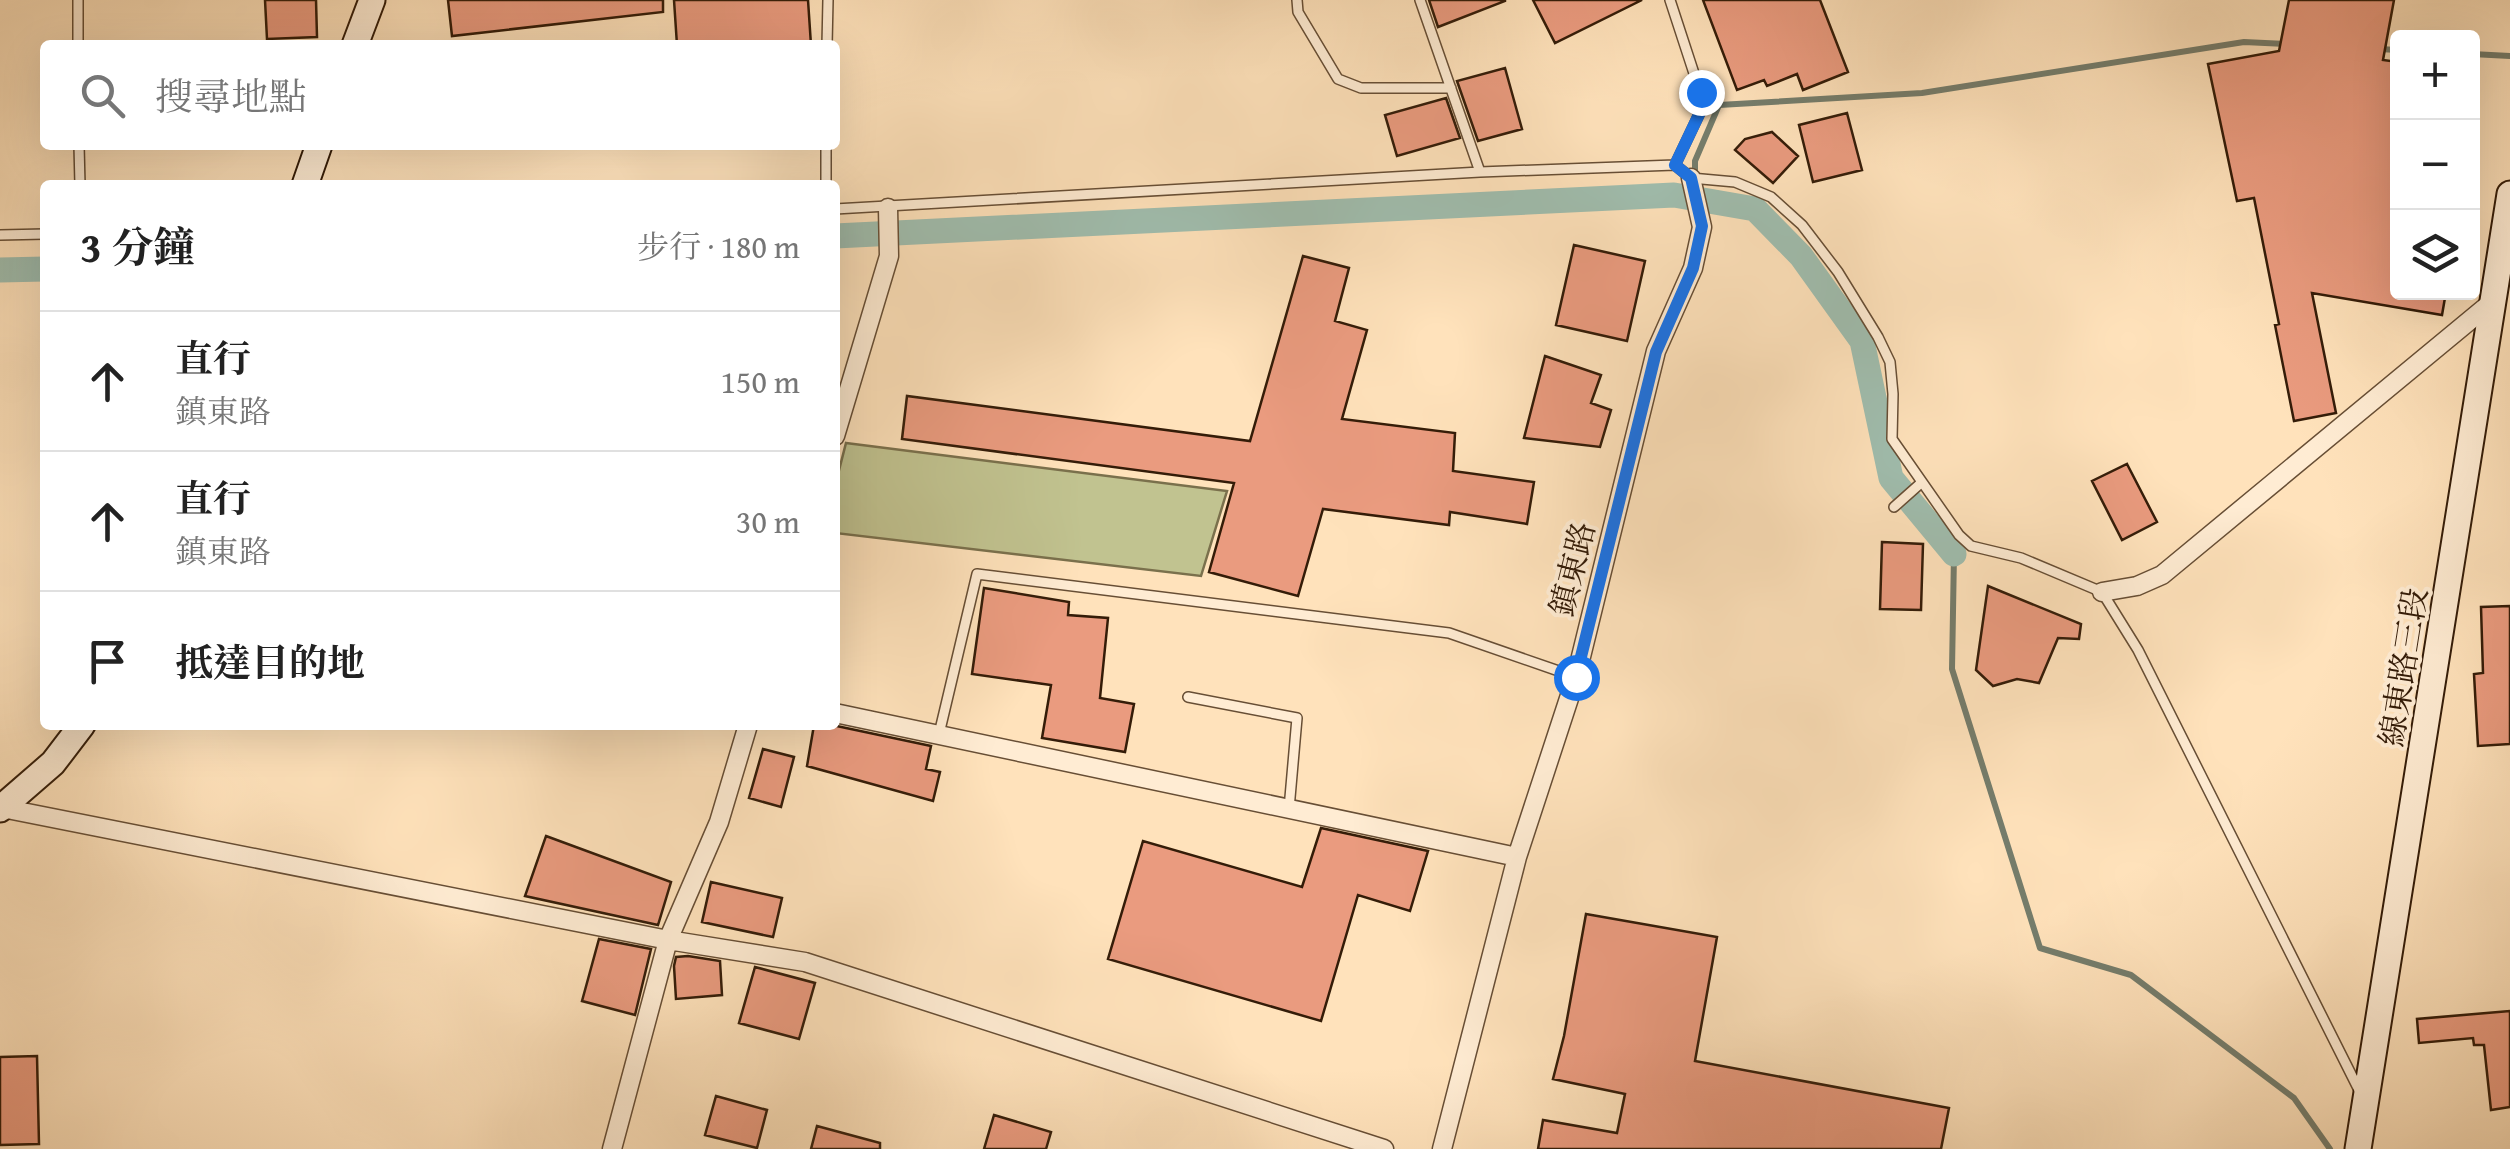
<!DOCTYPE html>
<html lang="zh-TW">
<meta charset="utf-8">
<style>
body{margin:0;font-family:"Gentium Book Plus","Noto Serif TC",serif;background:#f6f6f6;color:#222}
.controls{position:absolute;right:30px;top:30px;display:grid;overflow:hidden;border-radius:10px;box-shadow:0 10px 40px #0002}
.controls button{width:90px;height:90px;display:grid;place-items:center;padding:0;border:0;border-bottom:2px solid #e0e0e0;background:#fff;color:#222;font:50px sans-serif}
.stop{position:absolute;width:30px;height:30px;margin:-22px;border:8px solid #1a73e8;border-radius:50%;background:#fff}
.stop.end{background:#1a73e8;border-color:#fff;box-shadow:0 2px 10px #0008}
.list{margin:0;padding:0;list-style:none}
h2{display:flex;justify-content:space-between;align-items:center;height:130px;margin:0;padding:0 40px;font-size:42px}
h2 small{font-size:32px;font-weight:400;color:#767676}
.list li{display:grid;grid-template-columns:65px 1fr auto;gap:30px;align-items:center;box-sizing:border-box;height:140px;padding:0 40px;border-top:2px solid #e0e0e0}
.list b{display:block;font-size:38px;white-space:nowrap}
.list p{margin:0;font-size:32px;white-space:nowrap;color:#767676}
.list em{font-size:32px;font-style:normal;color:#767676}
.icon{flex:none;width:55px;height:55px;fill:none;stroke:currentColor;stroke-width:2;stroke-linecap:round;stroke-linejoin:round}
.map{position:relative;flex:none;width:2510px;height:1149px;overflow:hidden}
.search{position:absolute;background:#fff;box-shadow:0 10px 40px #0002;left:40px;top:40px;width:800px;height:110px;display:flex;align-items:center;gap:25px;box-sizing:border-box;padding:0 35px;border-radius:10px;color:#767676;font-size:38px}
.panel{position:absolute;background:#fff;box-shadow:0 10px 40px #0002;left:40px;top:180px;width:800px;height:550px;border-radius:10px}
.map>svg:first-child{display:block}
</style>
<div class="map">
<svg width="2510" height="1149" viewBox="0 0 2510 1149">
<rect width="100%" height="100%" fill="#ffe2bb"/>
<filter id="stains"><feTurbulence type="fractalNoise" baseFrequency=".002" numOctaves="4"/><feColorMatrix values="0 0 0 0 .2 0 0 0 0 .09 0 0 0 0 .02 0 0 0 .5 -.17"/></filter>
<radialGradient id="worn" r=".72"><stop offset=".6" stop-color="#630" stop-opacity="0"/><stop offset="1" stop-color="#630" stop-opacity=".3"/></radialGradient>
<!-- green -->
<path fill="#c1c390" stroke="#7a704c" stroke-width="2.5" d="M 846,443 L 1227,491 L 1201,576 L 835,533 L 835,486 Z"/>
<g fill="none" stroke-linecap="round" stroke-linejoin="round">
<!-- stream -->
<path stroke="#757d6c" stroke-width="6" d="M 2379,49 L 2398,50
M 2472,54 L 2510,56
M 1695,176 L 1695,161 L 1719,105 L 1922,93 L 2244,42 L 2286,44
M 1954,554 L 1952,669 L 2040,948 L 2131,975 L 2294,1098 L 2330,1149"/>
<!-- canal -->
<path stroke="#a0beaf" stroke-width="25" d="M 835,236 L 1674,195 L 1755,209 L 1801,256 L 1862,341 L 1891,478 L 1954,554
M 0,270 L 45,269"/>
</g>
<!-- building -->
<path fill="#ea9b7f" stroke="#341c08" stroke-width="2.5" d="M 265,0 L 316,0 L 317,37 L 267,39 Z
M 448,0 L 663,0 L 663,12 L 452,36 Z
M 674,0 L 808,0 L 811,45 L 677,45 Z
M 1429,0 L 1505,0 L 1505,1 L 1438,27 Z
M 1533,0 L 1642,0 L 1555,43 Z
M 1703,0 L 1820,0 L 1848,72 L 1803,90 L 1797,74 L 1767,86 L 1764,80 L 1737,90 Z
M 2289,0 L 2394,0 L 2383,60 L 2398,62 L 2394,99 L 2398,100 L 2398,292 L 2446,292 L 2442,315 L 2312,293 L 2336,413 L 2294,421 L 2275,325 L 2279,324 L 2254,198 L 2237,201 L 2208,64 L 2279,51 Z
M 1505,68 L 1522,129 L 1478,141 L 1457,81 Z
M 1446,98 L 1460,138 L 1397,156 L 1385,115 Z
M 1847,113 L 1862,170 L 1813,182 L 1799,125 Z
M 1772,132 L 1798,156 L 1773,183 L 1735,150 L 1745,139 Z
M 1574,245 L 1645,261 L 1627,341 L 1556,325 Z
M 1303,256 L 1349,268 L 1335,321 L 1367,330 L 1342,419 L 1455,433 L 1453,471 L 1534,482 L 1527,524 L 1450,512 L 1449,525 L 1323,509 L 1298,596 L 1209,572 L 1234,483 L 902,439 L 907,396 L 1250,441 Z
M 1545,356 L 1601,375 L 1591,403 L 1611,410 L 1600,447 L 1524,438 Z
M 2127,464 L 2157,522 L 2122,540 L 2092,481 Z
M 1882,542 L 1923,544 L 1921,610 L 1880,609 Z
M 1988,586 L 2081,624 L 2079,639 L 2058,638 L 2039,683 L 2017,679 L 1993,686 L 1976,670 Z
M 984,588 L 1069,602 L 1068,615 L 1108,618 L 1100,698 L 1134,704 L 1125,752 L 1042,738 L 1051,685 L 972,674 Z
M 2510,606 L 2510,744 L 2478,746 L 2474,674 L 2483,673 L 2481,607 Z
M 814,725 L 832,725 L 931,746 L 926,769 L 940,772 L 933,801 L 807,766 Z
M 763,749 L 794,757 L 781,807 L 749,798 Z
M 1321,828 L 1428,851 L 1410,911 L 1358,895 L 1321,1021 L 1108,959 L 1143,841 L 1302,887 Z
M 546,836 L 671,882 L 658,925 L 525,896 Z
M 711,882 L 782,898 L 773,937 L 702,922 Z
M 1586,914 L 1717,937 L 1695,1061 L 1949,1108 L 1941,1149 L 1538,1149 L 1543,1120 L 1617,1133 L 1625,1094 L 1553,1079 L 1564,1036 Z
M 599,939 L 651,949 L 635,1015 L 582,1001 Z
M 688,956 L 720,961 L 722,995 L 676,999 L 674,966 L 676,957 Z
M 755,967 L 815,983 L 799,1039 L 739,1023 Z
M 2510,1011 L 2510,1107 L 2491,1110 L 2484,1045 L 2474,1045 L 2473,1038 L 2419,1043 L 2417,1019 Z
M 37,1056 L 39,1144 L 0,1145 L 0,1057 Z
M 716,1096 L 767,1110 L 757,1148 L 705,1135 Z
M 994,1115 L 1051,1132 L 1046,1149 L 984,1149 Z
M 817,1126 L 880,1143 L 880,1149 L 811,1149 Z"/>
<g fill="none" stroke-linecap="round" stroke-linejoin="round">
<defs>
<path id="lane" d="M 78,0 L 78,45
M 1297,0 L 1298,12 L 1338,79 L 1361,88 L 1451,88
M 1420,0 L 1480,172
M 1670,0 L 1704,104 L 1675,165
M 827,45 L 828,0
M 79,145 L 80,185
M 826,185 L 826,145
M 835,209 L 1480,172 L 1675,165 L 1691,178 L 1735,182 L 1771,197 L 1802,225 L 1838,272 L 1878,337 L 1890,362 L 1893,394 L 1892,439 L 1959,535 L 1971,546 L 2021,558 L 2102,592 L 2138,650 L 2360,1092
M 0,235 L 45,234
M 1894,507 L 1921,483
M 1188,697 L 1297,718 L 1289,809
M 939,734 L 977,574 L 1449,633 L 1576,677"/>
<path id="street" d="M 835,436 L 889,256 L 888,208
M 2102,592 L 2137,586 L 2162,575 L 2492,302
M 835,713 L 1517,857
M 2,808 L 668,940 L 805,962 L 1384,1149
M 612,1149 L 668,940 L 719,822 L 748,725
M 1442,1149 L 1517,857 L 1576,677 L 1656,351 L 1693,268 L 1702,227 L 1691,178"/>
<path id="secondary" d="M 355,45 L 372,0
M 305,185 L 319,145
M 0,809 L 53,763 L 82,725
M 2358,1149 L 2510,194"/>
</defs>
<!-- lane casing -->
<use href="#lane" stroke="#674e35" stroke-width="12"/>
<!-- street casing -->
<use href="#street" stroke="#674e35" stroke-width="21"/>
<!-- secondary casing -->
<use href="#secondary" stroke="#341c08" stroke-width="29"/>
<!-- lane -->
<use href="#lane" stroke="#ffecd3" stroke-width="9"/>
<!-- street -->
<use href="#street" stroke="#ffecd3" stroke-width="18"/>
<!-- secondary -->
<use href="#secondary" stroke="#ffecd3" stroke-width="25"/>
</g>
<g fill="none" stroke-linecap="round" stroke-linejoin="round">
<!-- route -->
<path stroke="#1a73e8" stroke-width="12" d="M 1576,677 L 1656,352 L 1693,268 L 1702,226 L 1691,178 L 1675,165 L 1704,104 L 1701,92"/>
</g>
<g text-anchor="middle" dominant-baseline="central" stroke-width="8" stroke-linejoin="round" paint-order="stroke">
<!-- street labels -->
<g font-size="32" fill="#341c08" stroke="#ffecd3">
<text transform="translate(1572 569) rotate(-76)">鎮東路</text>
<text transform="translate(2403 667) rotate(-81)">線東路三段</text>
</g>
</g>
<rect width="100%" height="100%" filter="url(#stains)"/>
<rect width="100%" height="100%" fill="url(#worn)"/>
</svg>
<div class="controls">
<button>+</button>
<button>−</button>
<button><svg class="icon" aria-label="layers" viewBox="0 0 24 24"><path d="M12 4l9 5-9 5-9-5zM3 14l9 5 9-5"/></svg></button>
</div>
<div class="stop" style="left:1576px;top:677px"></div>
<div class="stop end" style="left:1701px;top:92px"></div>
<div class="search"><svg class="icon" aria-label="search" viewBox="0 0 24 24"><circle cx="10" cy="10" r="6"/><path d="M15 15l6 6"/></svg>搜尋地點</div>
<section class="panel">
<h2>3 分鐘<small>步行 · 180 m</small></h2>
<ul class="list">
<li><svg class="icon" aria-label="ahead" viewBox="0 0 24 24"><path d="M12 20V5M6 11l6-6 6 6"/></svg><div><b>直行</b><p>鎮東路</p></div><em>150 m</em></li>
<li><svg class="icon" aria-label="ahead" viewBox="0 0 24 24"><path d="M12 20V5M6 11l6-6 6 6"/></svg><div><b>直行</b><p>鎮東路</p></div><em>30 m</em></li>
<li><svg class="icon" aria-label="arrive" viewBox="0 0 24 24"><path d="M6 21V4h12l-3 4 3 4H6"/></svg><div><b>抵達目的地</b></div></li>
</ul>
</section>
</div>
